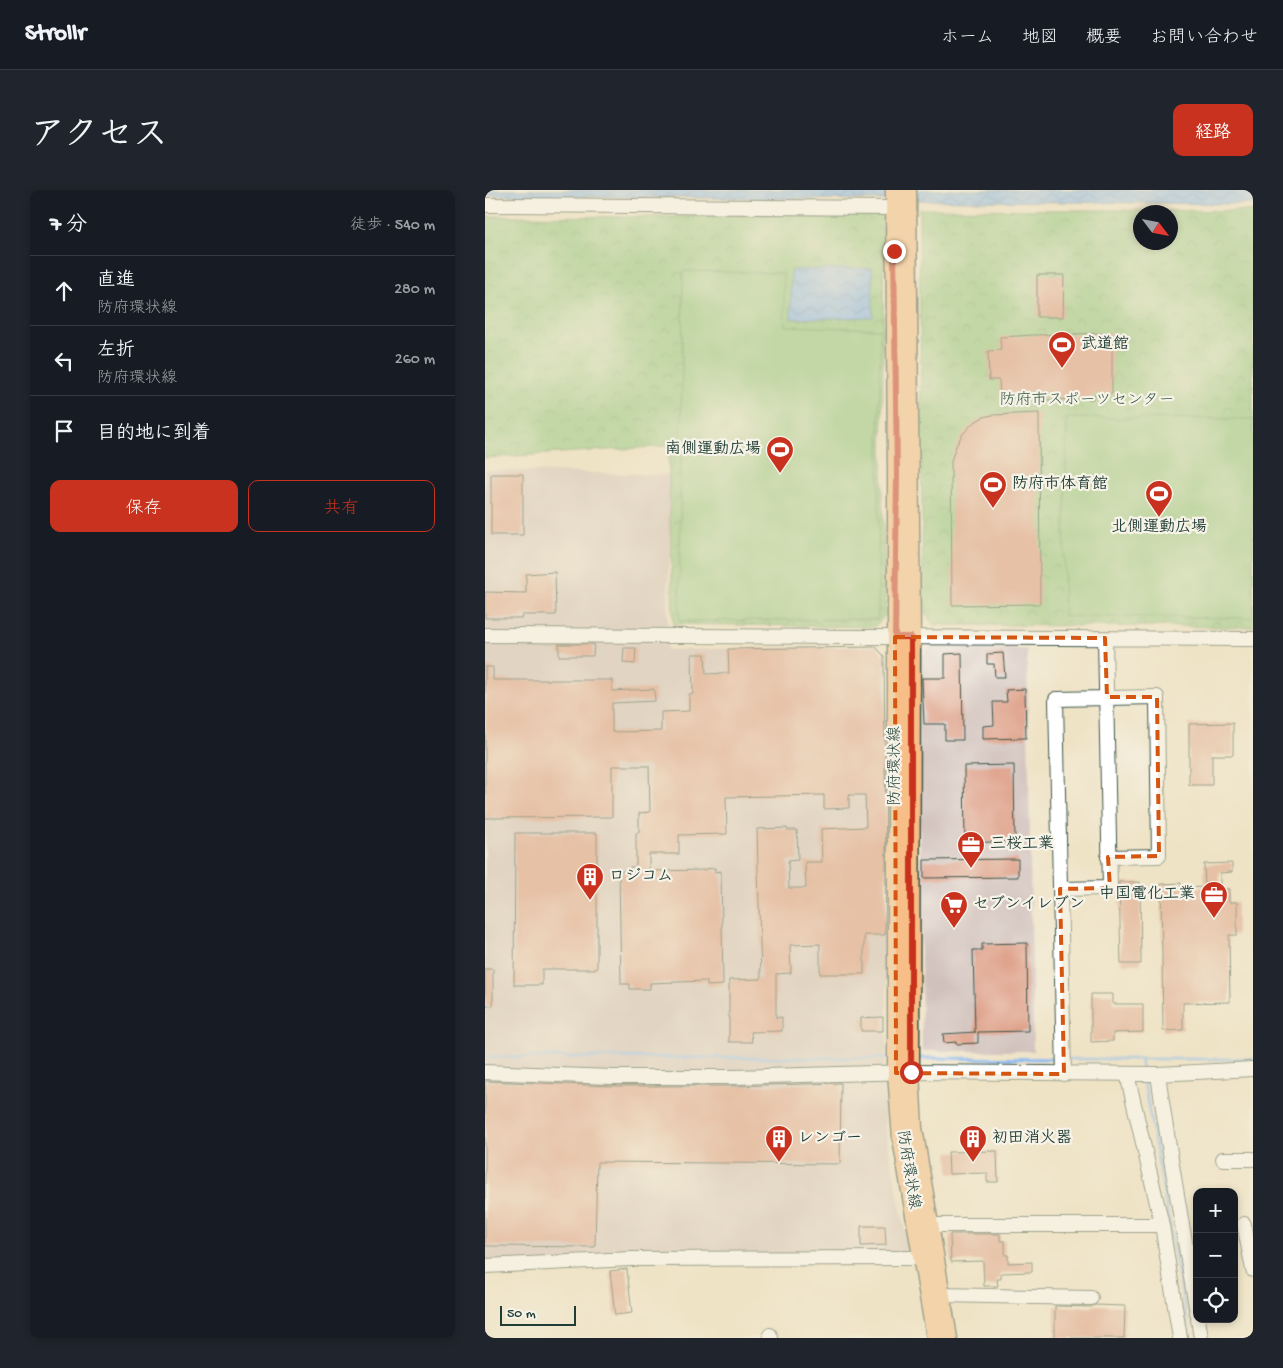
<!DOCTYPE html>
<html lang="ja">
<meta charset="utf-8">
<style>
body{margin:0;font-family:"Gochi Hand","Klee One",sans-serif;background:#20242c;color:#f1f3f6}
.controls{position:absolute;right:15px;bottom:15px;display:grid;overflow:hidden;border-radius:10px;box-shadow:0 2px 8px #0003}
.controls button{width:45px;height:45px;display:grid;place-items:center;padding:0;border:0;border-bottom:1px solid #363941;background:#171b24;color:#f1f3f6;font:25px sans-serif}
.compass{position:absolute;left:648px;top:15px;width:45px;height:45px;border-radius:50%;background:#171b24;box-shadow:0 2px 8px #0003;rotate:122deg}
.scale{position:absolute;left:15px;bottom:12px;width:76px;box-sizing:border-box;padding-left:5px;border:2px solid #1f3d34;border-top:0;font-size:14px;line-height:18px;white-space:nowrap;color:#1f3d34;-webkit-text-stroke:4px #f7f3e8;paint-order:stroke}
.stop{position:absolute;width:15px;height:15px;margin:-11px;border:4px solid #c8321e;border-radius:50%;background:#fff}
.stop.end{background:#c8321e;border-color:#fff;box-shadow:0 1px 5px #0008}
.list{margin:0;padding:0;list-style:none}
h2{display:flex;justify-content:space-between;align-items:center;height:65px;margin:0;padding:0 20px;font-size:21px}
h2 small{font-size:16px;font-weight:400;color:#9ea1a6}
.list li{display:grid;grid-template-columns:32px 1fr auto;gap:15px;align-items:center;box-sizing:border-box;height:70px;padding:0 20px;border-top:1px solid #363941}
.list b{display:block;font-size:19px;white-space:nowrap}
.list p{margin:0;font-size:16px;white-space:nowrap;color:#9ea1a6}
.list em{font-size:16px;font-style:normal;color:#9ea1a6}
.actions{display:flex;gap:10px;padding:15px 20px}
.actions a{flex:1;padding:11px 0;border:1px solid #c8321e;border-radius:10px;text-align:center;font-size:18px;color:#c8321e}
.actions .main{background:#c8321e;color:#fff}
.icon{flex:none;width:28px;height:28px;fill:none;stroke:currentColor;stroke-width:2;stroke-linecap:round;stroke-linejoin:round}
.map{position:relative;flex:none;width:768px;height:1148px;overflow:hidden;border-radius:10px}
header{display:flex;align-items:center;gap:30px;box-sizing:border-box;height:70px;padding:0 25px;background:#171b24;border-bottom:1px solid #363941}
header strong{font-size:24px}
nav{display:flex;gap:28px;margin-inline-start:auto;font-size:18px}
.intro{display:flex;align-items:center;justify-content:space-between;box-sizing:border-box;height:120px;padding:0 30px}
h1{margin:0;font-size:35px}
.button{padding:12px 22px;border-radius:10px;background:#c8321e;color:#fff;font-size:18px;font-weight:700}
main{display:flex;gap:30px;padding:0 30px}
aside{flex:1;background:#171b24;border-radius:10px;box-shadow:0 2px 8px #0003}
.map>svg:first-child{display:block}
</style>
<header>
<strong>Strollr</strong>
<nav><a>ホーム</a><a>地図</a><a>概要</a><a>お問い合わせ</a></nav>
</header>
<div class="intro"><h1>アクセス</h1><a class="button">経路</a></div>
<main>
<aside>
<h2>7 分<small>徒歩 · 540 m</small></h2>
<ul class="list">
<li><svg class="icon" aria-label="ahead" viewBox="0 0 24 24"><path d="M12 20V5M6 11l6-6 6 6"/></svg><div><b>直進</b><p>防府環状線</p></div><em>280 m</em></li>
<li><svg class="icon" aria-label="left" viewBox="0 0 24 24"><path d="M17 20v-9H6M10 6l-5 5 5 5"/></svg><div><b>左折</b><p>防府環状線</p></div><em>260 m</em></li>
<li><svg class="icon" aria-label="arrive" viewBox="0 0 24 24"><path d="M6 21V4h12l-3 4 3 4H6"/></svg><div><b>目的地に到着</b></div></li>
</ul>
<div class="actions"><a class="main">保存</a><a>共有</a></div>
</aside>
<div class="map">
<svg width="768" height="1148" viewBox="0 0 768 1148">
<defs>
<pattern id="park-crowns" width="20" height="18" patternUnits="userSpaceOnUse" patternTransform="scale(1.25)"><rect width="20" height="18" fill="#8dc87d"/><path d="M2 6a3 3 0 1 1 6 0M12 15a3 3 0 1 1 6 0" fill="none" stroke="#73a467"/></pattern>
<pattern id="water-waves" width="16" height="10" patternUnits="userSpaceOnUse" patternTransform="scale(1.25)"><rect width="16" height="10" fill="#84b8f1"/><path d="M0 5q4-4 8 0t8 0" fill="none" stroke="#6b97c4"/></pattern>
</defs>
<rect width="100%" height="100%" fill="#f7f3e8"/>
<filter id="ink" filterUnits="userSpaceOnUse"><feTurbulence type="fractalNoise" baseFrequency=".02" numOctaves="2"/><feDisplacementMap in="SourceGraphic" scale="10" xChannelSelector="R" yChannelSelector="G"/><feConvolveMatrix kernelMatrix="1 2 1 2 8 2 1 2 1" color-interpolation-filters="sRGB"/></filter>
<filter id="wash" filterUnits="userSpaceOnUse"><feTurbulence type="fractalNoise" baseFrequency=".0096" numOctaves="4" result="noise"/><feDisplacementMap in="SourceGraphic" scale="20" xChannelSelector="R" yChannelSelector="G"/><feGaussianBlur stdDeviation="1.12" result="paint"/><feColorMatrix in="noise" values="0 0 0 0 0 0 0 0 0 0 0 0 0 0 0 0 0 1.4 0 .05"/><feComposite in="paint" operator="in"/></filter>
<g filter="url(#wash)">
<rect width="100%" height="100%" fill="#efe3c6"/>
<!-- industrial -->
<path fill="#d0c0bc" d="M 0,280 L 186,285 L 182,460 L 392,455 L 402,470 L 402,859 L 399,875 L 400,894 L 400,938 L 423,1057 L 418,1064 L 0,1076 Z
M 445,457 L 542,459 L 548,861 L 437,861 L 433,470 Z"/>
<!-- park -->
<path fill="url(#park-crowns)" stroke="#568258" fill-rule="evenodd" d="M 434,19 L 768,21 L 768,437 L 448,435 L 438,419 ZM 656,22 L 686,22 L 686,52 L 656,52 Z
M 399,20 L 397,295 L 401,425 L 389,437 L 188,434 L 183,256 L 0,268 L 0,26 L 193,27 Z"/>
<!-- garden -->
<path fill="#8dc87d" stroke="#568258" d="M 198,81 L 298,83 L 300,136 L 395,139 L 393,429 L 194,431 Z
M 582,228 L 768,229 L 768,428 L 578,426 Z"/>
<!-- water -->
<path fill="url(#water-waves)" stroke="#527a92" d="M 0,0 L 768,0 L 768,14 L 35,6 L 0,5 Z
M 387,78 L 388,127 L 306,129 L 306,80 Z"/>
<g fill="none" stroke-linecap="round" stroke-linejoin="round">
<!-- stream -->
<path stroke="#84b8f1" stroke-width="3" d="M 0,867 L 407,868
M 431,868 L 574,869
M 583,869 L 768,869
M 655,869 L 657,880
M 658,887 L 705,1148"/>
</g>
<g id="blocks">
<!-- building -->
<path fill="#dc977f" d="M 552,85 L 579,85 L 578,127 L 552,127 Z
M 627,143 L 627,204 L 608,205 L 608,209 L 562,210 L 561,203 L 544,203 L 544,205 L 515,206 L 514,190 L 504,190 L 503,161 L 516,160 L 515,147 L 549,145 Z
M 554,223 L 555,414 L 467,415 L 466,271 L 471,256 L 477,245 L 487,234 L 498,227 L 507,225 Z
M 6,284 L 38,284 L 38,345 L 6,345 Z
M 70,382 L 71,425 L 37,425 L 37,428 L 0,428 L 0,402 L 41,403 L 41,384 Z
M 74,454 L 109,454 L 108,466 L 74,466 Z
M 391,457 L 399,466 L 401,673 L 400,745 L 379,745 L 379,784 L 335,784 L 335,754 L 305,755 L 306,783 L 291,784 L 291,828 L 297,827 L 297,841 L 266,842 L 267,852 L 244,852 L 244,790 L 276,789 L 272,639 L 302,638 L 302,640 L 312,640 L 313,670 L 303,671 L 304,698 L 321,698 L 320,672 L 337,672 L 336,639 L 381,637 L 380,605 L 364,605 L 364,618 L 339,619 L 339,605 L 241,607 L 242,644 L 194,645 L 194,664 L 164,664 L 164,681 L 221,680 L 220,679 L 230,678 L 230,682 L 236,681 L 238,795 L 222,796 L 222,791 L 165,793 L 165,799 L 145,799 L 145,794 L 136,794 L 134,681 L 145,681 L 145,677 L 151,677 L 151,643 L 154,642 L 154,623 L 165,622 L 164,576 L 127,576 L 127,627 L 0,628 L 0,477 L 8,477 L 8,490 L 127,490 L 127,501 L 169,499 L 170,511 L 127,513 L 127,542 L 176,541 L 176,522 L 204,521 L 204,504 L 208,504 L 207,464 L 220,464 L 221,484 L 244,483 L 243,459 Z
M 139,458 L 151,458 L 150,474 L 138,473 Z
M 477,463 L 478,550 L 460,550 L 460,534 L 439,534 L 437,488 L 460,488 L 460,464 Z
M 518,463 L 520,487 L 510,487 L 509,474 L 502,474 L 502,464 Z
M 540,499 L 541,548 L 498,549 L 498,536 L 509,535 L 508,512 L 522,512 L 521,500 Z
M 748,533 L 748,565 L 727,565 L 727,595 L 704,595 L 704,534 Z
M 529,575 L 530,651 L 480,653 L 479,576 Z
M 30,643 L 112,643 L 112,779 L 57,779 L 57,795 L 29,795 Z
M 533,669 L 533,687 L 439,688 L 439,670 Z
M 747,673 L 747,682 L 735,683 L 735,699 L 744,699 L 744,712 L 752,712 L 752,745 L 744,745 L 745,812 L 698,813 L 698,840 L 678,841 L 676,694 L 696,693 L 696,698 L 720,697 L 719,674 Z
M 634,692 L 655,692 L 656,774 L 636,774 Z
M 542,753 L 543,841 L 493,842 L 493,853 L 471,854 L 471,852 L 459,853 L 458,844 L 491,842 L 490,842 L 488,760 L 497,760 L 497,754 Z
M 0,779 L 8,779 L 8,816 L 0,816 Z
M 606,804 L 628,804 L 628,814 L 658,814 L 658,842 L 628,843 L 628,851 L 606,852 Z
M 398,827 L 398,841 L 376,841 L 376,828 Z
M 0,891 L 127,896 L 248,896 L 356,893 L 355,974 L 112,972 L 110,1057 L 0,1056 Z
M 512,961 L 513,992 L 502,992 L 502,983 L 464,984 L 463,962 Z
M 376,1036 L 400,1036 L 401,1055 L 376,1056 Z
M 465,1044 L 515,1044 L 515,1051 L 520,1051 L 520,1065 L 523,1065 L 523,1073 L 547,1072 L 547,1082 L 516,1083 L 516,1089 L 512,1089 L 513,1096 L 499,1096 L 498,1071 L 466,1072 Z
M 142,1079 L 147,1123 L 130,1125 L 125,1081 Z
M 610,1115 L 640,1116 L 639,1148 L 570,1148 L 570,1116 L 606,1117 Z"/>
</g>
</g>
<g filter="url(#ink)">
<use href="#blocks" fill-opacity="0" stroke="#3e564a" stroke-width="1"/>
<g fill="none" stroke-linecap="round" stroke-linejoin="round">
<defs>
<path id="minor" d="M 0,15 L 409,18
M 0,445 L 768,449
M 575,699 L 625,698 L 620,448
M 0,882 L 127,887 L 248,887 L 426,882 L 673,884 L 768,879
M 579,884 L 571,509 L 672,507 L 674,666 L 623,667
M 642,884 L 677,1035 L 695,1148
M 673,884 C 684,964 699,1043 712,1123
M 738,969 L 768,969
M 759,1034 L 768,1080
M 444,1035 L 677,1035
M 0,1076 L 146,1069 L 436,1068
M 456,1105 L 606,1108
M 713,1129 L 716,1148
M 285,1145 L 286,1148"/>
<path id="major" d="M 409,0 L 411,284 L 411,883 L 416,949 L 450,1148
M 423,0 L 427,447 L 426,882 L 429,938 L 464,1148"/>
</defs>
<!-- minor casing -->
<use href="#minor" stroke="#3e564a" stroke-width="16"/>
<!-- major casing -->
<use href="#major" stroke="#3e564a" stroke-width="19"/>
<!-- minor -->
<use href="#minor" stroke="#fff" stroke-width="14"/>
<!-- major -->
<use href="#major" stroke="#f7be88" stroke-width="16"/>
</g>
</g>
<g fill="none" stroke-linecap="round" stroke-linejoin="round" filter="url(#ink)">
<!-- route -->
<path stroke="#c8321e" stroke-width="6" d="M 409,61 L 412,284 L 410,447 L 426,447 L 426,882"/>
</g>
<!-- marked area -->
<path d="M0 0H768V1148H0ZM 410,447 L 620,448 L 622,507 L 672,507 L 674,666 L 623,667 L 625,698 L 575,699 L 579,884 L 411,883 Z" fill="#efe3c6" fill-opacity=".55" fill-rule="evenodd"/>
<path fill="none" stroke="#d45610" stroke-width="4" stroke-dasharray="10 6" stroke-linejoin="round" d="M 410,447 L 620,448 L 622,507 L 672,507 L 674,666 L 623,667 L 625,698 L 575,699 L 579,884 L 411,883 Z"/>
<!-- icons -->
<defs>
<symbol id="stadium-pin" viewBox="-11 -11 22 30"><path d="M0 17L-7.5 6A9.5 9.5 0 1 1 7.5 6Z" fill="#c8321e" stroke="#f7f3e8"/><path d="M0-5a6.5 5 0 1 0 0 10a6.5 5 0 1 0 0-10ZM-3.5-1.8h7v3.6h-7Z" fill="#fff"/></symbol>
<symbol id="office-pin" viewBox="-11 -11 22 30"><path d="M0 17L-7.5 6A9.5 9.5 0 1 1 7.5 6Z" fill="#c8321e" stroke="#f7f3e8"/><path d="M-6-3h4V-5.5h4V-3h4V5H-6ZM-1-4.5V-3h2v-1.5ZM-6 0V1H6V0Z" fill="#fff"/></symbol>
<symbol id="building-pin" viewBox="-11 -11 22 30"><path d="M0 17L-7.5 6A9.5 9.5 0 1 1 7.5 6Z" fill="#c8321e" stroke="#f7f3e8"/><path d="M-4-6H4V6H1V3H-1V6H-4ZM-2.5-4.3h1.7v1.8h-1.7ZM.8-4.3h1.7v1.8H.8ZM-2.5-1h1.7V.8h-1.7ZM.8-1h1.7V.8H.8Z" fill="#fff"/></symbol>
<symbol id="supermarket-pin" viewBox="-11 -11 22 30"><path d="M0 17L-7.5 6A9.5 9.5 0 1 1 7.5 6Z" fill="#c8321e" stroke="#f7f3e8"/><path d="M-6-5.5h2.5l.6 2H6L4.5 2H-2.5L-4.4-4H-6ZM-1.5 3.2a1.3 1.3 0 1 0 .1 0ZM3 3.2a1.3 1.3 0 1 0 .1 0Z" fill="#fff"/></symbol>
</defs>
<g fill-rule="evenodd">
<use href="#stadium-pin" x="561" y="139" width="32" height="43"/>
<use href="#stadium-pin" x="279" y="244" width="32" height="43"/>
<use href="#stadium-pin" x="492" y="279" width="32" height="43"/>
<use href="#stadium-pin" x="658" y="288" width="32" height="43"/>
<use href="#office-pin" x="470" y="639" width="32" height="43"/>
<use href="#building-pin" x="89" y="671" width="32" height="43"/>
<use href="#office-pin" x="713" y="689" width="32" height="43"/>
<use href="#supermarket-pin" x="453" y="699" width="32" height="43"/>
<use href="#building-pin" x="278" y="933" width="32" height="43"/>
<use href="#building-pin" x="472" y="933" width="32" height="43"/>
</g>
<g text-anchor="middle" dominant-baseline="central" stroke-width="4.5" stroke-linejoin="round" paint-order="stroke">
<!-- poi labels -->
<g font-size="16" font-weight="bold" fill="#1f3d34" stroke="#f7f3e8" text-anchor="start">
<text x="596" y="155">武道館</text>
<text x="276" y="260" text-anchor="end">南側運動広場</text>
<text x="527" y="295">防府市体育館</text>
<text x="674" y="338" text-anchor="middle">北側運動広場</text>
<text x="505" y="655">三桜工業</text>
<text x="124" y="687">ロジコム</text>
<text x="710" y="705" text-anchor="end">中国電化工業</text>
<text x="488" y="715">セブンイレブン</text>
<text x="313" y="949">レンゴー</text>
<text x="507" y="949">初田消火器</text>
</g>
<!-- park labels -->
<g font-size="16" fill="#355943" stroke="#f7f3e8">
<text x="602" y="211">防府市スポーツセンター</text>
</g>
<!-- street labels -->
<g font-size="16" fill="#1f3d34" stroke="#f7f3e8">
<text transform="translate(411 576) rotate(-90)">防府環状線</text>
<text transform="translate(422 980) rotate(81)">防府環状線</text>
</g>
</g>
</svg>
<div class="controls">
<button>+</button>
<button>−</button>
<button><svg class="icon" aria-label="locate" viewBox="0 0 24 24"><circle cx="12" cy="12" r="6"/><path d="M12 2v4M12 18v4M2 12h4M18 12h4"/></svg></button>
</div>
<svg class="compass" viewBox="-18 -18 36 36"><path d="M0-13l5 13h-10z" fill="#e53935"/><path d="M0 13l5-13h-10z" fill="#9ea1a6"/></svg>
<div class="scale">50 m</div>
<div class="stop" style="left:426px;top:882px"></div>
<div class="stop end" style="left:409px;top:61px"></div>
</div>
</main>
